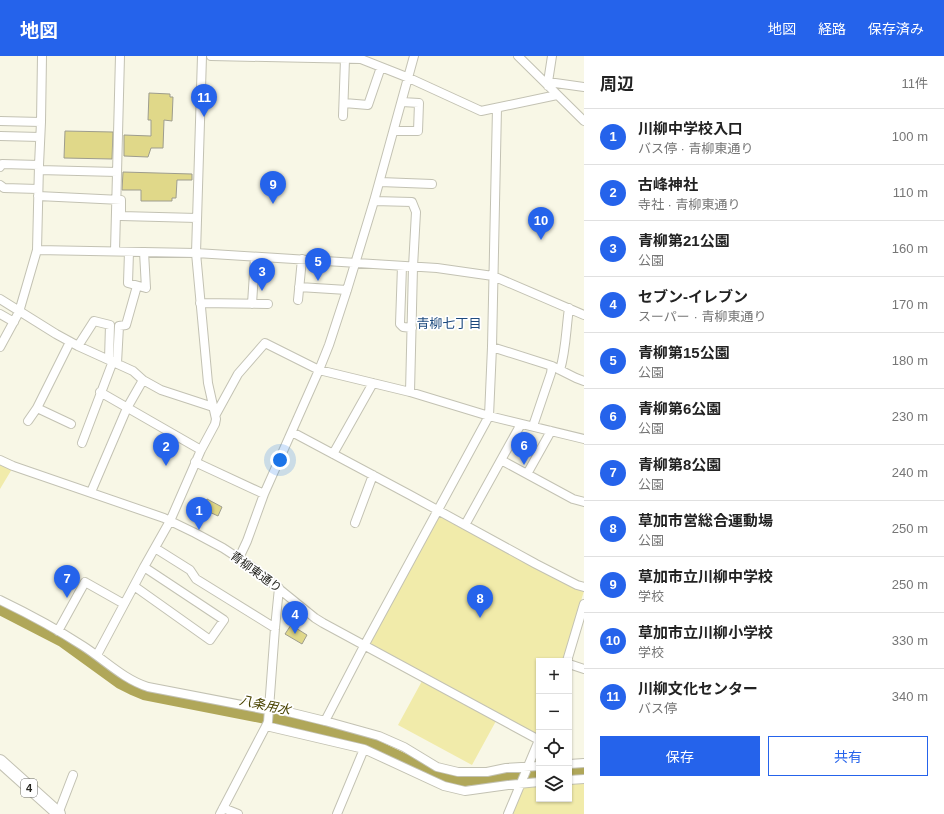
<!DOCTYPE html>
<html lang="ja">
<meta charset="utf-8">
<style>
body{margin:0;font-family:Arial,"Noto Sans JP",sans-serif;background:#f6f6f6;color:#222}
.controls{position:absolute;right:12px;bottom:12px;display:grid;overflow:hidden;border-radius:0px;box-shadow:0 1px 3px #0004}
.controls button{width:36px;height:36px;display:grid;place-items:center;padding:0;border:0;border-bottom:1px solid #e0e0e0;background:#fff;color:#222;font:20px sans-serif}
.you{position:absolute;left:280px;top:404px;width:14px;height:14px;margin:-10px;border:3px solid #fff;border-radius:50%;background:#1a73e8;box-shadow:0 0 0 6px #1a73e833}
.badge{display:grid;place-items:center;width:26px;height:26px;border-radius:50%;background:#2563eb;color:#fff;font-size:13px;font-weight:700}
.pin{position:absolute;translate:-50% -33px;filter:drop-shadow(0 1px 2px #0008)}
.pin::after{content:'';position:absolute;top:21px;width:14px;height:12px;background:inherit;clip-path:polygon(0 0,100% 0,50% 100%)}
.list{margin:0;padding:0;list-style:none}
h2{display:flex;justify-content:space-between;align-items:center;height:52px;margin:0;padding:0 16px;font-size:17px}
h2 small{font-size:13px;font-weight:400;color:#767676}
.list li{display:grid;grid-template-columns:26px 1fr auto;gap:12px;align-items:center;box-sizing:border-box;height:56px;padding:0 16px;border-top:1px solid #e0e0e0}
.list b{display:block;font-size:15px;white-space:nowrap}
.list p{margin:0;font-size:13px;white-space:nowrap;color:#767676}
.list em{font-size:13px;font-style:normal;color:#767676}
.actions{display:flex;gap:8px;padding:12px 16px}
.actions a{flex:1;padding:9px 0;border:1px solid #2563eb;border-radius:0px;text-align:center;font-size:14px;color:#2563eb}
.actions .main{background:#2563eb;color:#fff}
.icon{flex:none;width:22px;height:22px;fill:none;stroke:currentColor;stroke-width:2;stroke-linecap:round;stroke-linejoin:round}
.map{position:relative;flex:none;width:584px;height:758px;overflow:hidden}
header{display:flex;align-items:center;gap:24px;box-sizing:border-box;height:56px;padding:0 20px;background:#2563eb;color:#fff}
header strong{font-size:19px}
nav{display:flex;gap:22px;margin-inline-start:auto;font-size:14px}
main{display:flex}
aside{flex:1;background:#fff}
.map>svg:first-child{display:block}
</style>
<header>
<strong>地図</strong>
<nav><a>地図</a><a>経路</a><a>保存済み</a></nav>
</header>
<main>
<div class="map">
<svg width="584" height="758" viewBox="0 0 584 758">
<rect width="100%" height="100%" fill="#f8f7e6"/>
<!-- green -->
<path fill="#f1ebaa" d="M 0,408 L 12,413 L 0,433 Z
M 440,458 L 584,535 L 563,605 L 539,605 L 539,674 L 537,678 L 369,589 Z
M 422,625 L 496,665 L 472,709 L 398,669 Z
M 584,726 L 584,758 L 511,758 L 523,730 L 539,729 L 539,743 L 569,743 L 569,727 Z"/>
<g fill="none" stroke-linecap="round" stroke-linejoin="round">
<!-- river -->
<path stroke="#b0a759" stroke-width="12" d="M 0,553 L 62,585 L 120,627 L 132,633 L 144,638 L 276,664 L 358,682 L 378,691 L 441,721 L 454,724 L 466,724 L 539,717
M 569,715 L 584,714"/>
</g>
<!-- building -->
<path fill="#e0d889" stroke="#9e9d8e" d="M 149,37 L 170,38 L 170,41 L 173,41 L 172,65 L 164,64 L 163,92 L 151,92 L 148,101 L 124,100 L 124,79 L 151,80 L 151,64 L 148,64 Z
M 65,75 L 113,76 L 112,103 L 64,102 Z
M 123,116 L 192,118 L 192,124 L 177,124 L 176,142 L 172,142 L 172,145 L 141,145 L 141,134 L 122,134 Z
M 207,443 L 222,451 L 218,460 L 203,453 Z
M 291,569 L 307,579 L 302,588 L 285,578 Z"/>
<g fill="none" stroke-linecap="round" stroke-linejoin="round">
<defs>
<path id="minor" d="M 211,0 L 361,3 L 409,22 L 481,55 L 557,39
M 518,0 L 584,65
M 548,26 L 552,0
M 548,30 L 548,26 L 584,31
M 344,47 L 368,49 L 381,11
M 343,60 L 345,3
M 0,65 L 41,66
M 394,75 L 418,75 L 419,47 L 402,46
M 0,80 L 40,81
M 0,111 L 2,108 L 39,109
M 39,114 L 117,116
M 380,126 L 432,128
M 0,129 L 4,132 L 38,133
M 38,140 L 121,144 L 121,160 L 197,162
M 374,145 L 412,146 L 416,156 L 413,211 L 410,336
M 37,194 L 196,197 L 437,212 L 493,220 L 584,259
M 115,195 L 120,0
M 129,196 L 128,227 L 146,232 L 144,196
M 402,210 L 400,268 L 403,271 L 412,272
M 299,231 L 347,234
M 0,243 L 56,278 L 78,290 L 133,315 L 143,324 L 127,352 L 91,436
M 298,244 L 302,203
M 200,247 L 268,248
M 252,248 L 255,201
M 0,258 L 14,266
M 78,290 L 94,265 L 110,269 L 109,303
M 0,291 L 19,256 L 37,194 L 39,109 L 41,66 L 42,0
M 492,291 L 552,310 L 576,322 L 584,325
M 117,307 L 119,270 L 126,269 L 137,230
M 560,314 C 566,294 566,273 569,252
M 143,324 L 161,334 L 213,351
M 100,336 L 201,394
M 37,352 L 71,368
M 216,358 L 238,318 L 265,287 L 319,314 L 410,336 L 489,360 L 584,383
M 28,365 L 37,352 L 70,286
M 533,370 L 551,317 L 552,310
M 292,376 L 410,439 L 536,508 L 577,529 L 584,531
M 82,387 L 113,305
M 333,398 L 373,327
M 0,404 L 13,410 L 164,462 L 195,477 L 223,492 L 252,511 L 315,562 L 323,567 L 539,684
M 501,404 L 521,368
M 195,406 L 264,438
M 527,418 L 551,375
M 355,467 L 373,419
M 465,469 L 501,404 L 573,443 L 584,446
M 155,492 L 190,514 L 196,523 L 275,572
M 239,502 L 247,485 L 264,438 L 319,314 L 329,289 L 347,234 L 374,145 L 414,0
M 134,530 L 210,584 L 224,564 L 144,511
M 0,544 C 29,558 57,573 83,590 C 105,604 123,623 148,631 L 268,654
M 58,575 L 85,526 L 124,548
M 97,599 L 144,511 L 170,465 L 201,394 L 215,368 L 216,363 L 208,327 L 196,197 L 202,0
M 567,605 L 584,548
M 569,608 L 584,613
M 268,651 L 325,665 L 379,680 L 404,691 L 437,711 L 458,716 L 487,716 L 506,712 L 539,710
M 325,665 L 364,590 L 489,360 L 492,291 L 497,52
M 266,670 L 364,693 L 444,730 L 465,735 L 508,729 L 539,726
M 569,708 L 584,707
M 569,724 L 584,723
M 223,752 L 238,758
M 58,758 L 73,719
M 220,758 L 266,670 L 268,666 L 275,572 L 279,532
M 337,758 L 364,693
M 508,758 L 539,684"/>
<path id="highway" d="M 0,705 L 39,740 L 59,758"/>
</defs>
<!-- minor casing -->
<use href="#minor" stroke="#c3c2b3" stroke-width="10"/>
<!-- highway casing -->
<use href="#highway" stroke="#c3c2b3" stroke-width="14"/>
<!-- minor -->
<use href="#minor" stroke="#fff" stroke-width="8"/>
<!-- highway -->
<use href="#highway" stroke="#fff" stroke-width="12"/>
</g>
<g text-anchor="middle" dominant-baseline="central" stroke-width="3.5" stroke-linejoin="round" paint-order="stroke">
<!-- shield labels -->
<rect fill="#fff" stroke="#676763" stroke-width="1" x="21" y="723" width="16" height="18" rx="3"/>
<g font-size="11" font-weight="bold" fill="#262620">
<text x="29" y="732">4</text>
</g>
<!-- street labels -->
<g font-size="12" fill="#262620" stroke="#fff">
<text transform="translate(256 516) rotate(36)">青柳東通り</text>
</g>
<!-- neighbourhood labels -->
<g font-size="13" fill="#1d4a7e" stroke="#fff">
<text x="449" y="267">青柳七丁目</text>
</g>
<!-- water labels -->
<g font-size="13" font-style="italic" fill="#494301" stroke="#fff">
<text transform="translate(265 649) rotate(12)">八条用水</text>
</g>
</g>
</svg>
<div class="controls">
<button>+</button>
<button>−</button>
<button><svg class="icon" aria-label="locate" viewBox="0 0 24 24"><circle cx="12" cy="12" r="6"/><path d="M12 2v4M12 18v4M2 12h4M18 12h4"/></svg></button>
<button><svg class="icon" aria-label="layers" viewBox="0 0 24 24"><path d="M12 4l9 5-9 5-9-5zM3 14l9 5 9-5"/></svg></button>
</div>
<div class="you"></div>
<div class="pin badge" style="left:199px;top:474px">1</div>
<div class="pin badge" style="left:166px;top:410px">2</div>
<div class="pin badge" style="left:262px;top:235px">3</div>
<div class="pin badge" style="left:295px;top:578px">4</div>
<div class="pin badge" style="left:318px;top:225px">5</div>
<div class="pin badge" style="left:524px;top:409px">6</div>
<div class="pin badge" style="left:67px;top:542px">7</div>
<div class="pin badge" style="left:480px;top:562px">8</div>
<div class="pin badge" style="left:273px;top:148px">9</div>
<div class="pin badge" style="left:541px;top:184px">10</div>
<div class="pin badge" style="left:204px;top:61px">11</div>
</div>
<aside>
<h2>周辺<small>11件</small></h2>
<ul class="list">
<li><span class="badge">1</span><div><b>川柳中学校入口</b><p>バス停 · 青柳東通り</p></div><em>100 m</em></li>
<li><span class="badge">2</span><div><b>古峰神社</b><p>寺社 · 青柳東通り</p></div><em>110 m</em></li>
<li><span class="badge">3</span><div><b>青柳第21公園</b><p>公園</p></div><em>160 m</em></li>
<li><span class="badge">4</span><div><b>セブン-イレブン</b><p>スーパー · 青柳東通り</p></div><em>170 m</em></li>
<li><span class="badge">5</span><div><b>青柳第15公園</b><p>公園</p></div><em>180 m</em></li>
<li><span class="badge">6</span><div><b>青柳第6公園</b><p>公園</p></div><em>230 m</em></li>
<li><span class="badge">7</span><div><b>青柳第8公園</b><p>公園</p></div><em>240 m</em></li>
<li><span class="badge">8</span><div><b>草加市営総合運動場</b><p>公園</p></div><em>250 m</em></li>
<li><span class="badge">9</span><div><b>草加市立川柳中学校</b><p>学校</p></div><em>250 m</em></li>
<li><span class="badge">10</span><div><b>草加市立川柳小学校</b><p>学校</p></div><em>330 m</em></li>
<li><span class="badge">11</span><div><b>川柳文化センター</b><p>バス停</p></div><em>340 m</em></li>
</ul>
<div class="actions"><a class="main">保存</a><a>共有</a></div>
</aside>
</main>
